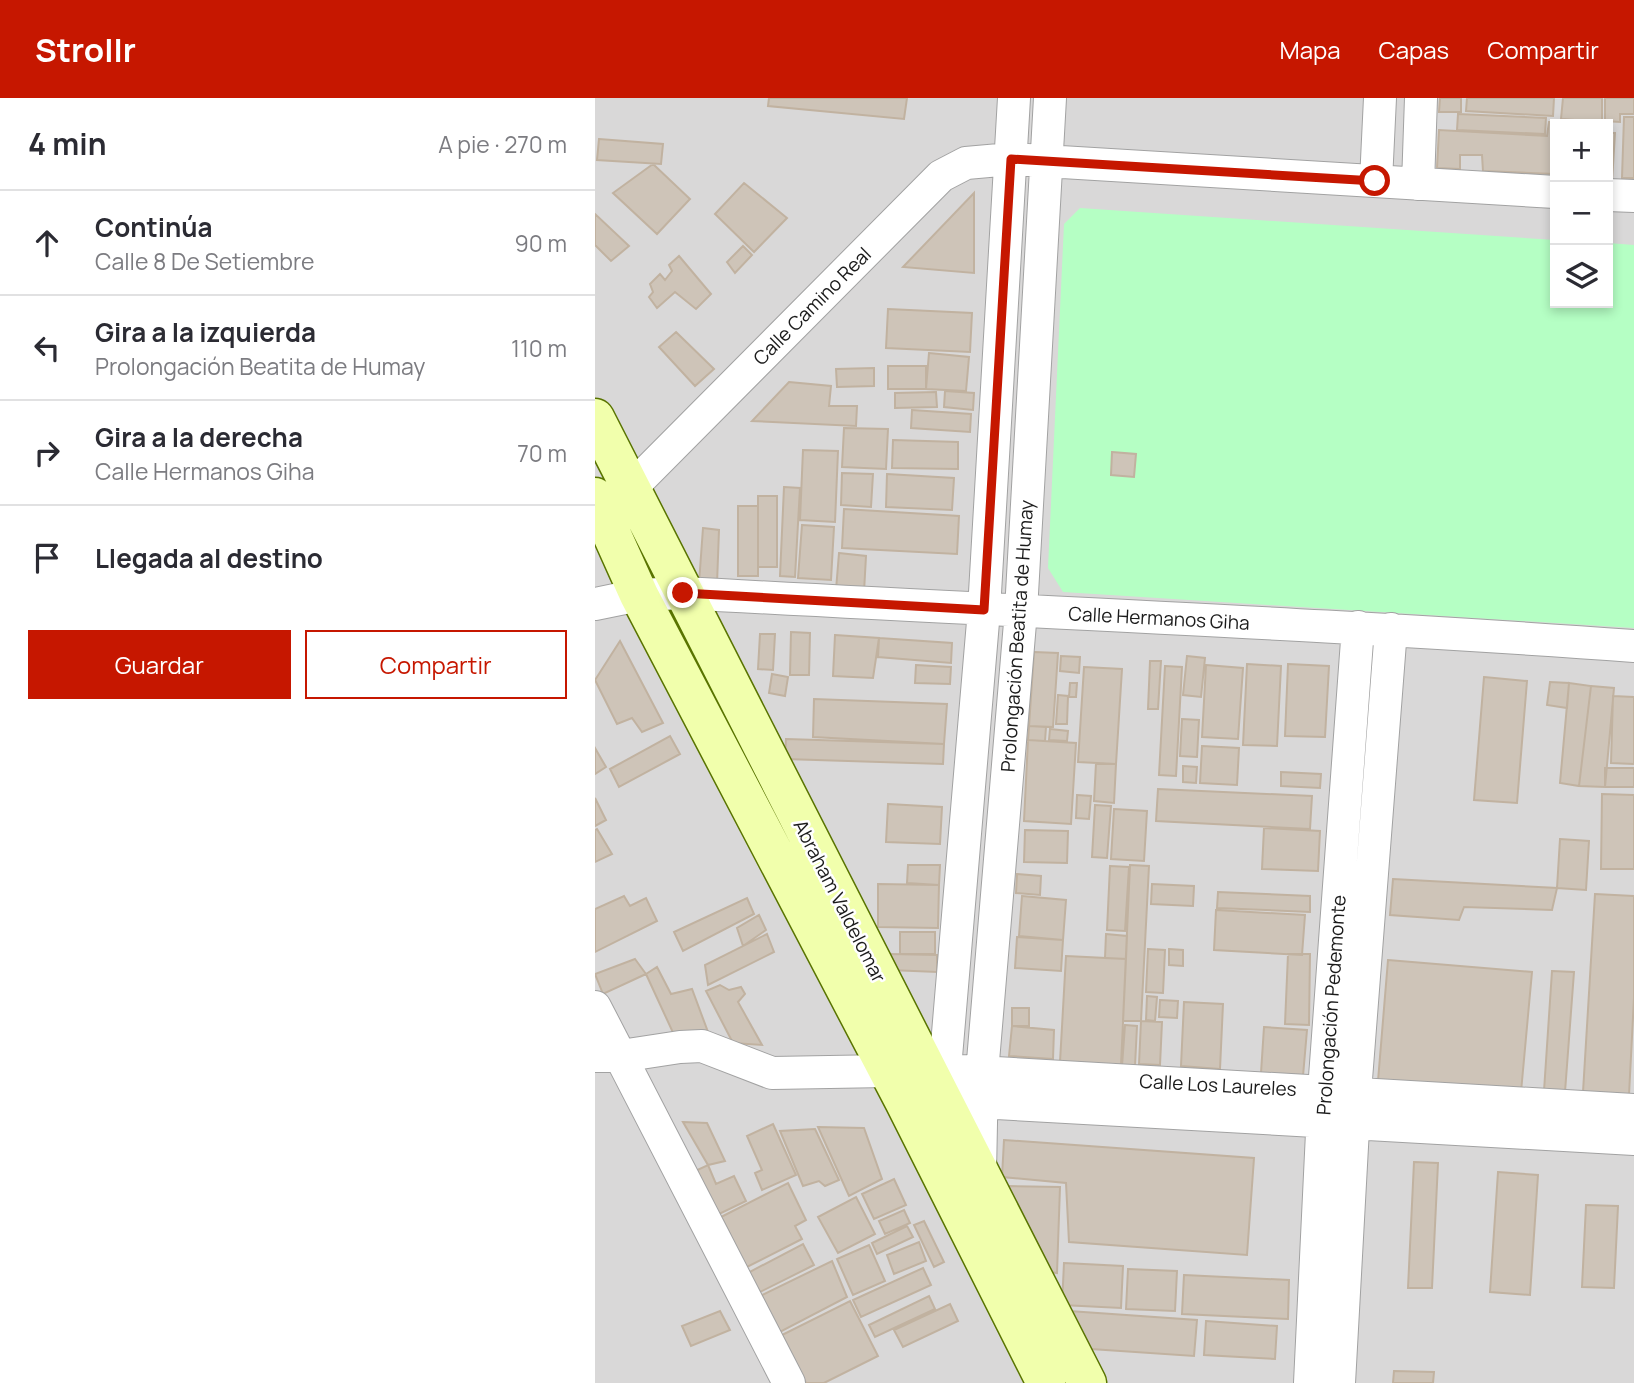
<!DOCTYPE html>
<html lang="es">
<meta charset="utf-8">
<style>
body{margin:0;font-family:Manrope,sans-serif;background:#f2f2f3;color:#2b2b33}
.controls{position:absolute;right:21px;top:21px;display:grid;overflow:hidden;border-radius:0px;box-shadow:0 4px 10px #0003}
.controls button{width:63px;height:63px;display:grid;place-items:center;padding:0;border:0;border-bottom:2px solid #e1e1e2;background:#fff;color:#2b2b33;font:35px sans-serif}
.stop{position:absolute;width:21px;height:21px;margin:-16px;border:5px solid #c61700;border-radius:50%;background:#fff}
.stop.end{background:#c61700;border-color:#fff;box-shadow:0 2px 7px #0008}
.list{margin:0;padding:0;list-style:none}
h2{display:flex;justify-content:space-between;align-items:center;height:91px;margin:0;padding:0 28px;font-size:30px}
h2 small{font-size:23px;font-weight:400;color:#7c7c81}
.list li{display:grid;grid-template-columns:46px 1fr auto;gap:21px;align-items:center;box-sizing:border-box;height:105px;padding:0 28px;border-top:2px solid #e1e1e2}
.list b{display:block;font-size:26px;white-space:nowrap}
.list p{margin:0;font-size:23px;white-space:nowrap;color:#7c7c81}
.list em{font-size:23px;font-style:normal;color:#7c7c81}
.actions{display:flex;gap:14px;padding:21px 28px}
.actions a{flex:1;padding:16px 0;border:2px solid #c61700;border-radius:0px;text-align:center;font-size:24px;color:#c61700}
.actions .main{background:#c61700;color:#fff}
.icon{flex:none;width:38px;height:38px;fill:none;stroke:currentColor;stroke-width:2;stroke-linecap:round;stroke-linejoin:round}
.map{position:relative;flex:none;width:1039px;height:1285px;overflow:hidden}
header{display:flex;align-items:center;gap:42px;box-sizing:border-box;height:98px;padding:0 35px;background:#c61700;color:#fff}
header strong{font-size:33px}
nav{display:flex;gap:38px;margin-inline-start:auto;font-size:24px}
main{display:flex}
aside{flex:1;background:#fff}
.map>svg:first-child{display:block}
</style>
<header>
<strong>Strollr</strong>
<nav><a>Mapa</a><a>Capas</a><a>Compartir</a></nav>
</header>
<main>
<aside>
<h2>4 min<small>A pie · 270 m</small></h2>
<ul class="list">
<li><svg class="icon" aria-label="ahead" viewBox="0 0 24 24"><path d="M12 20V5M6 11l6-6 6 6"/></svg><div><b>Continúa</b><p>Calle 8 De Setiembre</p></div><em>90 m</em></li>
<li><svg class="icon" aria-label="left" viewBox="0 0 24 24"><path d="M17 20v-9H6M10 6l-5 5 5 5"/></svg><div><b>Gira a la izquierda</b><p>Prolongación Beatita de Humay</p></div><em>110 m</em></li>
<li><svg class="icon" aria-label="right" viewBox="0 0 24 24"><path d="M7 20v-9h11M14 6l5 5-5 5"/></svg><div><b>Gira a la derecha</b><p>Calle Hermanos Giha</p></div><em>70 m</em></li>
<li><svg class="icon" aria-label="arrive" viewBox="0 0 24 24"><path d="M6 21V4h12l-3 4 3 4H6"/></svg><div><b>Llegada al destino</b></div></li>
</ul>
<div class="actions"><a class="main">Guardar</a><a>Compartir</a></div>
</aside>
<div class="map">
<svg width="1039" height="1285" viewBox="0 0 1039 1285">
<rect width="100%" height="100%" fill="#eeebdf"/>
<!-- residential -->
<path fill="#d9d8d8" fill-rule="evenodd" d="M 0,0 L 1039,0 L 1039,1285 L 0,1285 ZM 960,26 L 1013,26 L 1013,205 L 960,205 Z"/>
<!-- park -->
<path fill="#b5ffc4" d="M 485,110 L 960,142 L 960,205 L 1013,205 L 1013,145 L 1039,147 L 1039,530 L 468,494 L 453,470 L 469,126 Z"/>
<!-- building -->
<path fill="#cec4b8" stroke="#c1b2a0" stroke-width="2" d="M 174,0 L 312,0 L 309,21 L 173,8 Z
M 845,0 L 866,0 L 866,14 L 844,14 Z
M 872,0 L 959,0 L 958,18 L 871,13 Z
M 968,0 L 1007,0 L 1007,24 L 966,21 Z
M 1010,0 L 1039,0 L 1039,16 L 1025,16 L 1025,24 L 1010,23 Z
M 863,16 L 951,20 L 950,36 L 862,32 Z
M 1029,19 L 1039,19 L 1039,80 L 1027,80 Z
M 954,24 L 985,25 L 960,26 L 960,76 L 888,73 L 887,57 L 865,57 L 865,71 L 842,70 L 844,32 L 952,38 Z
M 1013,35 L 1020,35 L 1017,83 L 1013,83 Z
M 4,41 L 68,46 L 66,66 L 2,62 Z
M 58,66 L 95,101 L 62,136 L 18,95 Z
M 149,85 L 192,120 L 159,154 L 120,116 Z
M 379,95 L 379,175 L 308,169 Z
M 0,116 L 34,148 L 16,163 L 0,147 Z
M 148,148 L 157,157 L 140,175 L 132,164 Z
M 84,158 L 116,196 L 101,211 L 80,194 L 62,210 L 54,199 L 58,194 L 55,186 L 65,176 L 70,182 L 77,173 L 74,167 Z
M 293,211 L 377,215 L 375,254 L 291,250 Z
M 81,234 L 119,271 L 100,288 L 64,249 Z
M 334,255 L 374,259 L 371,293 L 331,291 Z
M 293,268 L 331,268 L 331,291 L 293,291 Z
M 279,270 L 279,288 L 242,289 L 241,271 Z
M 194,284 L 236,288 L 234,308 L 262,308 L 261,328 L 157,323 Z
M 350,293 L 379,295 L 378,312 L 349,309 Z
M 341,294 L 342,309 L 300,310 L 300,295 Z
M 317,312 L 376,316 L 375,334 L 316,330 Z
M 249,330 L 293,331 L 291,371 L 247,369 Z
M 298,342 L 363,344 L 363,371 L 297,370 Z
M 208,352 L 243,353 L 240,424 L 205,422 Z
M 517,354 L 541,356 L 539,379 L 516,377 Z
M 247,375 L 278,376 L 276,409 L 246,407 Z
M 292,376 L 359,380 L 357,412 L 291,409 Z
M 189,389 L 205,390 L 200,479 L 185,478 Z
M 163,398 L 182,398 L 182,469 L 163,469 Z
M 143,408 L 163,408 L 163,478 L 143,478 Z
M 249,411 L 364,418 L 362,456 L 247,450 Z
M 207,427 L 239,429 L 236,482 L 203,480 Z
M 108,430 L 124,432 L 122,486 L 104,485 Z
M 244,455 L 271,458 L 269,494 L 241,492 Z
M 196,534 L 215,535 L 214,577 L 195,577 Z
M 165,536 L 180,536 L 178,572 L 163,571 Z
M 240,537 L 284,540 L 278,580 L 238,578 Z
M 284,540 L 357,545 L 356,565 L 283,559 Z
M 25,543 L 68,625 L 47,634 L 37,620 L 22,626 L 0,582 Z
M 439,554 L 463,555 L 458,629 L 434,628 Z
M 466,558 L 485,559 L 484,575 L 465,573 Z
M 592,558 L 610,560 L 606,599 L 588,597 Z
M 555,563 L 566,563 L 563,611 L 553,611 Z
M 652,566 L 686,568 L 682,648 L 648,647 Z
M 693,566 L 734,568 L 730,639 L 690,638 Z
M 321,567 L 356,569 L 355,586 L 320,585 Z
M 611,567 L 648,570 L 643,641 L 607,639 Z
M 570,568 L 587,569 L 581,678 L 564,677 Z
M 489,569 L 527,571 L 521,666 L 483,664 Z
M 177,576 L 193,579 L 190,598 L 174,595 Z
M 889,579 L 932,583 L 922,705 L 879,702 Z
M 955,584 L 974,585 L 972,610 L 952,607 Z
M 475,585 L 482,585 L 481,599 L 474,599 Z
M 974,585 L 996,588 L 984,688 L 965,685 Z
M 996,588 L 1019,590 L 1010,689 L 984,688 Z
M 463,597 L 473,598 L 472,626 L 461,626 Z
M 1018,598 L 1039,599 L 1039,666 L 1016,665 Z
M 219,601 L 352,606 L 349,646 L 218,639 Z
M 587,621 L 604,622 L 602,659 L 585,658 Z
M 434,628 L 451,629 L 450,643 L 433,642 Z
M 455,631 L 473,633 L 472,643 L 454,642 Z
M 75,638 L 85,656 L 24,689 L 15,671 Z
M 191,641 L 349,646 L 348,666 L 190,661 Z
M 433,642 L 481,645 L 476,726 L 429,723 Z
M 607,648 L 644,650 L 642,687 L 605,685 Z
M 0,650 L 11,669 L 0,676 Z
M 501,665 L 521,666 L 519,705 L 499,703 Z
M 588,668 L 602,669 L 601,685 L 588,684 Z
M 1010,670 L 1039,670 L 1039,689 L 1010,689 Z
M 686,674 L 726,676 L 725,690 L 686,688 Z
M 563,691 L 717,698 L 715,731 L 561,723 Z
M 1007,696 L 1039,697 L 1039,771 L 1006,771 Z
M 482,697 L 496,698 L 494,721 L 481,720 Z
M 0,700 L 11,722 L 0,728 Z
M 293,706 L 347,709 L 345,746 L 291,744 Z
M 500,707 L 516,708 L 512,760 L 497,759 Z
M 519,711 L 552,713 L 549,763 L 516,761 Z
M 669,730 L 725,733 L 723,773 L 667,771 Z
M 2,731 L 17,756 L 0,764 L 0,732 Z
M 430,732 L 473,733 L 472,765 L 429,764 Z
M 965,741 L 994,743 L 991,792 L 962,790 Z
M 313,767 L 345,767 L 344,787 L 312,785 Z
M 535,767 L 554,768 L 546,923 L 528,923 Z
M 515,768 L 534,769 L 530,833 L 512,832 Z
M 422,776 L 446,778 L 445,797 L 421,795 Z
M 798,781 L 962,790 L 957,812 L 869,809 L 864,822 L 795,817 Z
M 283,786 L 344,787 L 343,830 L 283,829 Z
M 557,786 L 599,788 L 598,808 L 556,806 Z
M 623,794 L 715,798 L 715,814 L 622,810 Z
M 1000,796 L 1039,798 L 1039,900 L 1034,997 L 988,994 Z
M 29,798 L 35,808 L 51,800 L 62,823 L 0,854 L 0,811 Z
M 427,798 L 471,802 L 468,842 L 424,838 Z
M 152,800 L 159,816 L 88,853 L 79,834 Z
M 621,812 L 710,817 L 707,857 L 619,852 Z
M 164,817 L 171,832 L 148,848 L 142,830 Z
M 305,834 L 340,834 L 340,856 L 305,856 Z
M 172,836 L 179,854 L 113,887 L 110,867 Z
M 511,836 L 532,838 L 531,861 L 510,860 Z
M 422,839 L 468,842 L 466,873 L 420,870 Z
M 553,851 L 570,852 L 568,895 L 551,894 Z
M 574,851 L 588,852 L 588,868 L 574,867 Z
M 295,856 L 342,857 L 342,874 L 295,872 Z
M 693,856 L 715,856 L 714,927 L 690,926 Z
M 471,858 L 531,861 L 526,967 L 465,964 Z
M 40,861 L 51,876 L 8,896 L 0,876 Z
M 793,862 L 937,874 L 926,994 L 783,983 Z
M 62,869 L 76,896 L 97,891 L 113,934 L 80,939 L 51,876 Z
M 957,873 L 979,874 L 970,994 L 949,993 Z
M 125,887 L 134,892 L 146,889 L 150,896 L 143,904 L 167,947 L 138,945 L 111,893 Z
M 552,898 L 562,899 L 560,923 L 551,922 Z
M 565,902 L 583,903 L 582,920 L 564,919 Z
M 589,904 L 628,906 L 625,971 L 586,968 Z
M 417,910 L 434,910 L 434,928 L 417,928 Z
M 546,923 L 567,924 L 565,967 L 544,966 Z
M 530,927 L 542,928 L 540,968 L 527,968 Z
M 417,928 L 459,932 L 458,961 L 414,958 Z
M 669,929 L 712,932 L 708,978 L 666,975 Z
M 88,1024 L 112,1025 L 130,1063 L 113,1067 Z
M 178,1026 L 201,1077 L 167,1092 L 160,1075 L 167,1072 L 152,1038 Z
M 223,1029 L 269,1030 L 287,1081 L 254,1098 Z
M 220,1031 L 244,1082 L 230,1088 L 224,1083 L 208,1088 L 185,1033 Z
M 409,1042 L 659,1060 L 652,1157 L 474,1144 L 471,1085 L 407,1079 Z
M 819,1064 L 843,1065 L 837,1190 L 813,1190 Z
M 113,1067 L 121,1086 L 139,1078 L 151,1103 L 118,1119 L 98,1074 Z
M 903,1074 L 943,1077 L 935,1197 L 895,1194 Z
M 299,1081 L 311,1107 L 279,1121 L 267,1096 Z
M 193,1085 L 211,1122 L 200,1128 L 207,1141 L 144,1173 L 127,1140 L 135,1136 L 126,1119 Z
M 413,1088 L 465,1089 L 462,1175 L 455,1174 Z
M 261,1099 L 280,1136 L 243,1155 L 223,1119 Z
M 991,1107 L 1023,1108 L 1019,1190 L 987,1189 Z
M 309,1112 L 315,1125 L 290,1136 L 284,1123 Z
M 329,1123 L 349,1164 L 339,1169 L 319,1127 Z
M 312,1128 L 318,1139 L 282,1156 L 277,1145 Z
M 324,1144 L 331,1163 L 299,1176 L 292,1157 Z
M 208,1146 L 219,1167 L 159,1197 L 149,1177 Z
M 274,1147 L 290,1183 L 258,1197 L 242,1161 Z
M 237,1163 L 252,1199 L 183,1235 L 163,1199 Z
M 469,1165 L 528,1168 L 526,1210 L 467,1207 Z
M 328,1170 L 336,1187 L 266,1219 L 258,1202 Z
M 533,1171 L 582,1173 L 580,1213 L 531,1211 Z
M 589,1177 L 694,1182 L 693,1221 L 587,1216 Z
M 334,1198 L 340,1211 L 280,1239 L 274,1227 Z
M 255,1203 L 283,1258 L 229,1285 L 211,1285 L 187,1237 Z
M 355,1206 L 363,1223 L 308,1249 L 299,1232 Z
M 125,1213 L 135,1232 L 96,1248 L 87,1228 Z
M 474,1213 L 602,1222 L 599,1258 L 496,1251 Z
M 611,1223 L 682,1228 L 680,1261 L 609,1257 Z
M 799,1273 L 839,1274 L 838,1285 L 798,1285 Z"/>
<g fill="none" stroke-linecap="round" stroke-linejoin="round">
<defs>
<path id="minor" d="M 781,83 L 785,0
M 823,86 L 826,0
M 1013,97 L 1039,98
M 36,390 L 346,78 L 371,65 L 416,61 L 960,94
M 0,506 L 44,497 L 88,495 C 405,513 722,525 1039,548
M 0,909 L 194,1285
M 0,958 L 26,958 L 85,949 L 107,948 L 177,975 L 349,972 L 1039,1012
M 348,994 L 389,512 L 419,0
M 366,1003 L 1039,1041
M 385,1075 L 387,975 L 426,513 L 455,0
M 715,1285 L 729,993 L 763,529
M 744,1285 L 760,994 L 796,531"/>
<path id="secondary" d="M 0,320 L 492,1285
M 0,399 L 44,497 L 309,1003 L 451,1285"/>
</defs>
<!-- minor casing -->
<use href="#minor" stroke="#a2a2a2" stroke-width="34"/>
<!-- secondary casing -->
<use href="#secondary" stroke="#597400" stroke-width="41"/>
<!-- minor -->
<use href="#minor" stroke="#fff" stroke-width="32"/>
<!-- secondary -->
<use href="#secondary" stroke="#f1ffac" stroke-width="38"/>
</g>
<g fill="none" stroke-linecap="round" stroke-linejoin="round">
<!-- route -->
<path stroke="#c61700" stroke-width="9" d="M 88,495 L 389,512 L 416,61 L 780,83"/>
</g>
<g text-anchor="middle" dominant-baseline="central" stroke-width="5" stroke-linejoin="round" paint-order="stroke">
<!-- street labels -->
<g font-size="19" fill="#1b1b1b" stroke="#fff">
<text transform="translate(217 208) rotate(-45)">Calle Camino Real</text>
<text transform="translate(564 520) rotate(3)">Calle Hermanos Giha</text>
<text transform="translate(422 538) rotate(-86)">Prolongación Beatita de Humay</text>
<text transform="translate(245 803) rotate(63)">Abraham Valdelomar</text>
<text transform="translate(736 907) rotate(-86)">Prolongación Pedemonte</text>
<text transform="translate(623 987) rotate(3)">Calle Los Laureles</text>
</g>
</g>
</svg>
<div class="controls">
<button>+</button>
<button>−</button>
<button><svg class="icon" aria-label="layers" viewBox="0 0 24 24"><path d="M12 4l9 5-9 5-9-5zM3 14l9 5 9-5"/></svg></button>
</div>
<div class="stop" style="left:780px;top:83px"></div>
<div class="stop end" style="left:88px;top:495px"></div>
</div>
</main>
